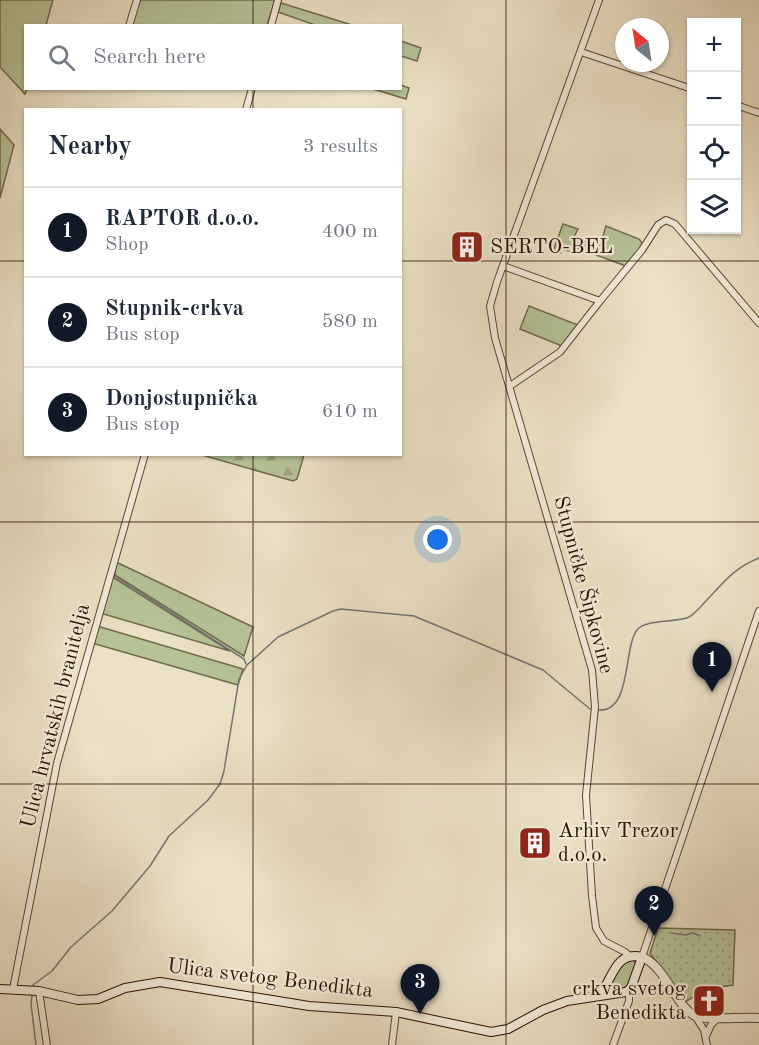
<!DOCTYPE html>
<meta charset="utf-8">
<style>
body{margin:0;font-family:"Old Standard TT",serif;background:#f6f6f7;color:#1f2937}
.controls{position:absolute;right:18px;top:18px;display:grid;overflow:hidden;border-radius:0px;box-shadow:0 2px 4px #0004}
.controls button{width:54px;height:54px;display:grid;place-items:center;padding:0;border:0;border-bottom:2px solid #e0e1e3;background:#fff;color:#1f2937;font:30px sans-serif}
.compass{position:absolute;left:615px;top:18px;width:54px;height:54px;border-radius:50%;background:#fff;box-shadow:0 2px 4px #0004;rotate:330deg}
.you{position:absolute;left:438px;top:540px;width:21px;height:21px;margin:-15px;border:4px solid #fff;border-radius:50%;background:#1a73e8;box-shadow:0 0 0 9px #1a73e833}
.badge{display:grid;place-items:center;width:39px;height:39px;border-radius:50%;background:#111827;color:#fff;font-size:20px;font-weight:700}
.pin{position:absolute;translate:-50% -50px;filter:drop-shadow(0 2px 3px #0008)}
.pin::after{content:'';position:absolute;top:32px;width:21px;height:18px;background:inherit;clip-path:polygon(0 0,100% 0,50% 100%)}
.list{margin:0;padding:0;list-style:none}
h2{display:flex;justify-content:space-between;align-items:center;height:78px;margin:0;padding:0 24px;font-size:26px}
h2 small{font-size:20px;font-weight:400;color:#747a83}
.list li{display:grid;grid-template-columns:39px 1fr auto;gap:18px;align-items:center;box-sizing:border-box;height:90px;padding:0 24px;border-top:2px solid #e0e1e3}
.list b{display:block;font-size:22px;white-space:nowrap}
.list p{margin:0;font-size:20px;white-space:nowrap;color:#747a83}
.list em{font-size:20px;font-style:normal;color:#747a83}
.icon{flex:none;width:33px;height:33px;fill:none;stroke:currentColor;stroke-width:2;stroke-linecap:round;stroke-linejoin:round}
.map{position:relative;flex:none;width:759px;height:1045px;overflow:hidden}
.search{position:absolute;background:#fff;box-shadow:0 2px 4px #0004;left:24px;top:24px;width:378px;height:66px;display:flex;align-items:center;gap:15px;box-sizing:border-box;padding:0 21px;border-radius:0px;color:#747a83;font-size:22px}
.panel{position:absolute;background:#fff;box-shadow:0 2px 4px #0004;left:24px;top:108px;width:378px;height:348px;border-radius:0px}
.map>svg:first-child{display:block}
</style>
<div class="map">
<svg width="759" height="1045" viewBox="0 0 759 1045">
<defs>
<pattern id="forest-firs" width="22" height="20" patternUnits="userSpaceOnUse" patternTransform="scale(1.5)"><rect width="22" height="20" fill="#b5c397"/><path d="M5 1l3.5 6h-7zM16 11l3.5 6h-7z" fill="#9ca680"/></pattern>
<pattern id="park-dots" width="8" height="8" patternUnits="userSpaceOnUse" patternTransform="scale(1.5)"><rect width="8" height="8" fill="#b5c397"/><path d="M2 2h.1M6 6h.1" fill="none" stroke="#9ca680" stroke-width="1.8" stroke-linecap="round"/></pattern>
</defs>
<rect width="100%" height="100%" fill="#ebe1c6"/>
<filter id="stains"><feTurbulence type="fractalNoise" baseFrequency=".00333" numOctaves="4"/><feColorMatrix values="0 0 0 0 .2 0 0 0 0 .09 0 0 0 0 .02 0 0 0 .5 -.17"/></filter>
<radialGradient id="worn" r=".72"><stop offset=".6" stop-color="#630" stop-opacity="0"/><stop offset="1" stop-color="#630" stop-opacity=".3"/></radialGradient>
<!-- green -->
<path fill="#b5c397" stroke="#706a4c" stroke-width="1.5" d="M 0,0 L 53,0 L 46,25 L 26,26 L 27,89 L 25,94 L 0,67 Z
M 140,0 L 275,0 L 267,25 L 132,26 Z
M 281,3 L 352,25 L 315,25 L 278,12 Z
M 401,41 L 421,48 L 417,61 L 401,56 Z
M 401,85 L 409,88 L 406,99 L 373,89 L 400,88 Z
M 0,129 L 14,145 L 0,198 Z
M 563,224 L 578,229 L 574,237 L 600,246 L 606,226 L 639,239 L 643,244 L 626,266 L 577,248 L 575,253 L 562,249 L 560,253 L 553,251 Z
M 529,306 L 578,325 L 562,346 L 520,329 Z
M 116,562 L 253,627 L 244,656 L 115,575 Z
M 111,576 L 230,651 L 100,613 Z
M 97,626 L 243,669 L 238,685 L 92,643 Z
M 629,961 L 633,960 L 636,963 L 631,981 L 625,990 L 610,991 L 608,989 C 612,977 617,967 629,961 Z"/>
<!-- forest -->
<path fill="url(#forest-firs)" stroke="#706a4c" stroke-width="1.5" d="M 202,455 L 304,454 L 304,455 L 297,479 L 293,481 Z"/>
<!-- park -->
<path fill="url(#park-dots)" stroke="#706a4c" stroke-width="1.5" d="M 658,928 L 735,930 L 733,985 L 707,989 L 685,1002 L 650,953 Z"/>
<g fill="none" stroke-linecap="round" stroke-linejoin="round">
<!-- stream -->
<path stroke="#717674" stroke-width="1.5" d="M 113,575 L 244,659 L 246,664
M 598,710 C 632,713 623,648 637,630 C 645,619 676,623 689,617 C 696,613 701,606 706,601 C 724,582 734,568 759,558
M 671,933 L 685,935 L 693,933 L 700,936
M 33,988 L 33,985 L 52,971 L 71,947 L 112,911 L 150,866 L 169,836 L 208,800 L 220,784 L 224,771 L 239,679 L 247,665 L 278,637 L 333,611 L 341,609 L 414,616 L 543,670 L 590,709 L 593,710
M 32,995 L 31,1004 L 36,1045"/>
<defs>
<path id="minor" d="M 599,0 L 497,282 L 490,306 L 495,338 L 592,670 L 595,707 L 586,795 L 592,896 L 596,928 L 604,941 L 625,952 L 631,957
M 129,26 L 137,0
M 271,26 L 278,0
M 581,52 L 692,89
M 736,105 L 759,113
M 246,110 L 252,88
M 503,266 L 600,301 L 560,352 L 510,386
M 600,301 L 642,250 L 658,225 L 666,220 L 675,224 L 759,323
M 642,957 L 759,611
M 13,989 L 57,763 L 145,454
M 39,991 L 47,1045
M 695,1016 L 704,1030 L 707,1045
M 706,1036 L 711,1025 L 718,1018
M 392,1045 L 396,1012
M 613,1045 L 629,1001 L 629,991"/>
<path id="tertiary" d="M 642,957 C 667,967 677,1011 698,1017 C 711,1020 744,1017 759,1018"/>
<path id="secondary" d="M 0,989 L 39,991 L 78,1000 L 98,999 L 125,988 L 160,982 L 309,1006 L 396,1012 L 491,1032 L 508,1029 L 543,1010 L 567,1001 L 626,992 L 631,988 L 642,957 C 612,950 612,986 598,995"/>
</defs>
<!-- minor casing -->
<use href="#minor" stroke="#5b4532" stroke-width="8"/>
<!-- tertiary casing -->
<use href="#tertiary" stroke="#5b4532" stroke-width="10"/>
<!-- secondary casing -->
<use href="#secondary" stroke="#2b1100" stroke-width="10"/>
<!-- minor -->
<use href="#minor" stroke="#f2ecda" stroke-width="6"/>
<!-- tertiary -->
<use href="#tertiary" stroke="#f2ecda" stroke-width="8"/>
<!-- secondary -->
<use href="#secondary" stroke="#f2ecda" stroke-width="8"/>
</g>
<!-- grid -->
<path fill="none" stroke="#2b1100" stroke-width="1.5" stroke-opacity="0.55" d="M 253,0 L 253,26M 506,0 L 506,1045M 253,88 L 253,110M 0,261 L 26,261M 400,261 L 759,261M 253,454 L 253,1045M 0,522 L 759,522M 0,784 L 759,784"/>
<!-- icons -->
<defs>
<symbol id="building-square" viewBox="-11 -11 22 22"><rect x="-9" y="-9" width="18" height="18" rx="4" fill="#8f2418" stroke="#f2ecda"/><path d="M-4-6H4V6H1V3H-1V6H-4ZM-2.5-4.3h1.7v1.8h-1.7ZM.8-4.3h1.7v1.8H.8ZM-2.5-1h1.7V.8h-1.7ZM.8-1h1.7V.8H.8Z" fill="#fff"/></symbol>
<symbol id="church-square" viewBox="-11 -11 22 22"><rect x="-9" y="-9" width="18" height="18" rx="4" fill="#8f2418" stroke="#f2ecda"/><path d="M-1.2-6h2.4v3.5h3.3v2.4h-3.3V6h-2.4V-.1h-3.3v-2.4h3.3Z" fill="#fff"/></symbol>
</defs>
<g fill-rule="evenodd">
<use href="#building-square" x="448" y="228" width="38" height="38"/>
<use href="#building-square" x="516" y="824" width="38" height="38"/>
<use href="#church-square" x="690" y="982" width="38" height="38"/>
</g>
<g text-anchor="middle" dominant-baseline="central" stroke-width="4.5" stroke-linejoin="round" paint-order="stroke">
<!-- poi labels -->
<g font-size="21" fill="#2b1100" stroke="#f2ecda" text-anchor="start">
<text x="490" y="247">SERTO-BEL</text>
<text x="558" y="831">Arhiv Trezor<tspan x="558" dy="24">d.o.o.</tspan></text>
<text x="686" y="989" text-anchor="end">crkva svetog<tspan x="686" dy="24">Benedikta</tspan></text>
</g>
<!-- street labels -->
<g font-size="21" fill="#2b1100" stroke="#f2ecda">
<text transform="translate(583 585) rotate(75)">Stupničke Šipkovine</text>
<text transform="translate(56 716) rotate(-76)">Ulica hrvatskih branitelja</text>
<text transform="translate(270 979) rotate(7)">Ulica svetog Benedikta</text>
</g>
</g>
<rect width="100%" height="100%" filter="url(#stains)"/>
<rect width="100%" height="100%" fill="url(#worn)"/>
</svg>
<div class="controls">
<button>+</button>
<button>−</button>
<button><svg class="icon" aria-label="locate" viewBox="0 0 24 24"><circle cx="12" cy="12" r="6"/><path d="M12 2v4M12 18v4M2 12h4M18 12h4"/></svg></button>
<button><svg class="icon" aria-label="layers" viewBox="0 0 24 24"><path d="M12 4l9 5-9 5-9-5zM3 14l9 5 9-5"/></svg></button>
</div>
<svg class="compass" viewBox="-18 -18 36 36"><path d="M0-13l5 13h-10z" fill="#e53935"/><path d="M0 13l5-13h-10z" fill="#747a83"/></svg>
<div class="you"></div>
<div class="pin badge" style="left:712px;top:692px">1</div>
<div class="pin badge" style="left:654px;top:936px">2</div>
<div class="pin badge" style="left:420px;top:1014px">3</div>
<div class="search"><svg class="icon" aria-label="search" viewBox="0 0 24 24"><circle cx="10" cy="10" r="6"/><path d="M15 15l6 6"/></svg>Search here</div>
<section class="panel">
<h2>Nearby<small>3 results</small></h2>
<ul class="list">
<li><span class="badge">1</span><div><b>RAPTOR d.o.o.</b><p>Shop</p></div><em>400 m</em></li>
<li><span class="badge">2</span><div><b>Stupnik-crkva</b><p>Bus stop</p></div><em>580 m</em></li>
<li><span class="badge">3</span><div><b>Donjostupnička</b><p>Bus stop</p></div><em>610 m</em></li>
</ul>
</section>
</div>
